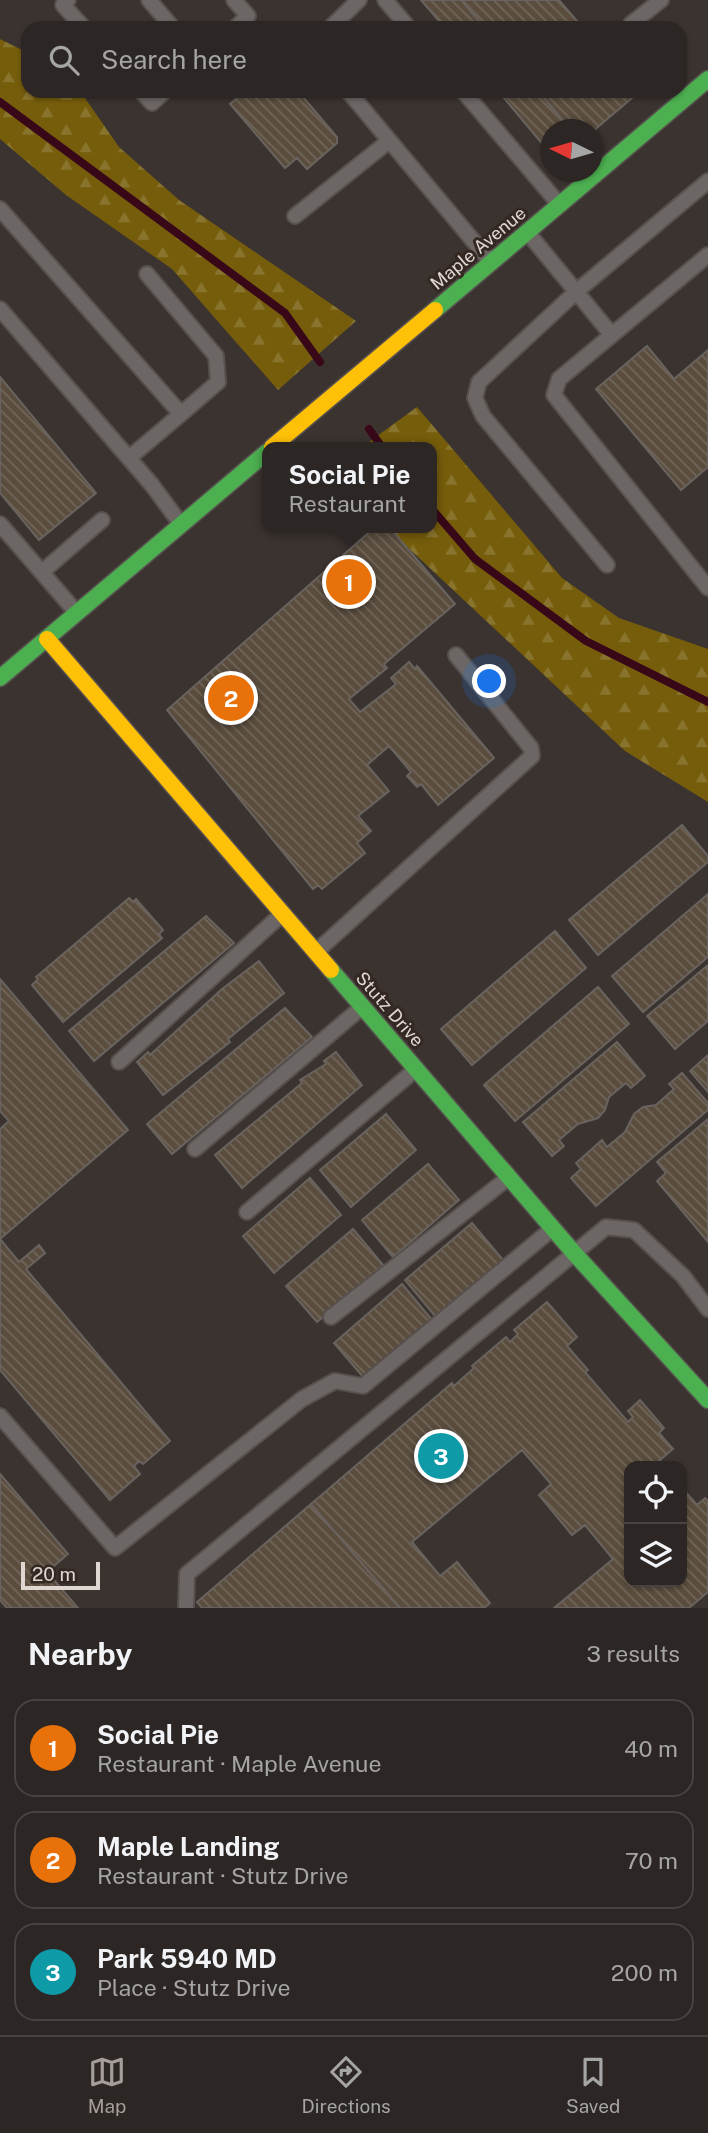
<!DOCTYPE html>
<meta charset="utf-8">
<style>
body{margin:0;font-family:"Public Sans",sans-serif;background:#342e2c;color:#f1f3f6}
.controls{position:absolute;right:21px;bottom:21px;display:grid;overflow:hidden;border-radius:14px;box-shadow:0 2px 5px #0004}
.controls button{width:63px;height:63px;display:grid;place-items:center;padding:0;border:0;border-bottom:2px solid #484341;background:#2c2624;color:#f1f3f6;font:35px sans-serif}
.compass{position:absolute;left:540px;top:119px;width:63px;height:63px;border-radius:50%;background:#2c2624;box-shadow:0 2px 5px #0004;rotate:275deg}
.scale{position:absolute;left:21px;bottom:18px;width:79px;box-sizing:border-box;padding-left:7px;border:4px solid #e0d7d3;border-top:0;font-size:19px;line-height:24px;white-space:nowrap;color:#e0d7d3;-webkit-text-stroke:5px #342822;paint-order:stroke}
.you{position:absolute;left:490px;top:682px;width:24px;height:24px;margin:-18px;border:5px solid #fff;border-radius:50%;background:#1a73e8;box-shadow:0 0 0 10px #1a73e833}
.badge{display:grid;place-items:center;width:46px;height:46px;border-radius:50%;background:#a69e9a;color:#fff;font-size:23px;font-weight:700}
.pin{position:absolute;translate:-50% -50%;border:4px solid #fff;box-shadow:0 2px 7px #0006}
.popup{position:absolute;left:262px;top:442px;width:175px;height:91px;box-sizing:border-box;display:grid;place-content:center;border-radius:14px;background:#2c2624;filter:drop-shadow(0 2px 5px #0005);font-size:23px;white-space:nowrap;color:#a6a5a6}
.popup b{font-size:26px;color:#f1f3f6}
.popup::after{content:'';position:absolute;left:50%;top:100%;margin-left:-14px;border:14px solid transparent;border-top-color:#2c2624}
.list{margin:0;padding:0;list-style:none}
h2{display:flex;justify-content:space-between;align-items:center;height:91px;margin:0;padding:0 28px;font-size:30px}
h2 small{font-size:23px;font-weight:400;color:#a6a5a6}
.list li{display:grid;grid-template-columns:46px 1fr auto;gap:21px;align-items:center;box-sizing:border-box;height:98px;margin:0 14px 14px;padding:0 14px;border:2px solid #484341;border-radius:21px}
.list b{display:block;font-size:26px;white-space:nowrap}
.list p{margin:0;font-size:23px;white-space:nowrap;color:#a6a5a6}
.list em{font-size:23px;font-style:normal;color:#a6a5a6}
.icon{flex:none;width:38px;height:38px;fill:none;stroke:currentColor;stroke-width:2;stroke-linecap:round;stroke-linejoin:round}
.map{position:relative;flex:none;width:708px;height:1608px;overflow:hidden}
.search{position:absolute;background:#2c2624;box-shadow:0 2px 5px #0004;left:21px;right:21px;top:21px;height:77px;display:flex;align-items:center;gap:18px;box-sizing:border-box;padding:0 24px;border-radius:21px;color:#a6a5a6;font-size:26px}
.sheet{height:427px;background:#2c2624}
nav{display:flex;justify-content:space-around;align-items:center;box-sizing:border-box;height:98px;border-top:2px solid #484341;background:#2c2624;font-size:19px;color:#a6a5a6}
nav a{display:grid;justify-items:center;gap:4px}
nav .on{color:#a69e9a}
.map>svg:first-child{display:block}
</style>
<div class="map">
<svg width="708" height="1608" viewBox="0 0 708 1608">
<defs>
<pattern id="forest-firs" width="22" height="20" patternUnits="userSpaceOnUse" patternTransform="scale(1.75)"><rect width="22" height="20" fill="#765d0b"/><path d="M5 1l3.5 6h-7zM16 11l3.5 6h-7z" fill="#89742e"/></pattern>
<pattern id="building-back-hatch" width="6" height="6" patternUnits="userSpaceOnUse" patternTransform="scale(1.75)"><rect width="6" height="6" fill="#5a4d3e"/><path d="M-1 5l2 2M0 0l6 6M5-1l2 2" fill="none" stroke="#716659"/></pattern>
</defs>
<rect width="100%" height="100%" fill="#3b3330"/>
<!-- forest -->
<path fill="url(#forest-firs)" d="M 0,39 L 28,53 L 28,91 L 80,91 L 119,147 L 179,200 L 356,321 L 278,390 L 172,269 L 66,195 L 0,139 Z
M 417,407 L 562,578 L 619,618 L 708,649 L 708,802 L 625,751 L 387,528 L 431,528 L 431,447 L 362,447 Z"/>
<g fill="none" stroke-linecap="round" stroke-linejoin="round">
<!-- stream -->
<path stroke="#390818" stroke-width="8" d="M 0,102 L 285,313 L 320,362
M 369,429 L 382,447
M 431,508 L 475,559 L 586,641 L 708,702"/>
</g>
<!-- building -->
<path fill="url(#building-back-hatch)" stroke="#69635f" stroke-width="2" d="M 421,0 L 461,0 L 485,28 L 445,28 Z
M 461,0 L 559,0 L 583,28 L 485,28 Z
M 246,91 L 298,91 L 337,137 L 337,143 L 307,169 L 297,158 L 285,168 L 230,104 Z
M 498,91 L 538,91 L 571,130 L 550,130 L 550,153 Z
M 538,91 L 636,91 L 638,93 L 592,132 L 571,130 Z
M 647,346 L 674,379 L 708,350 L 708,467 L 681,490 L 596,389 Z
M 0,377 L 96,493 L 39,540 L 0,493 Z
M 374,528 L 390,528 L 455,604 L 384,664 L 387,668 L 349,699 L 360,712 L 396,684 L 391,678 L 409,662 L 415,669 L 417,666 L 494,758 L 438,805 L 421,784 L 417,787 L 407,776 L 411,772 L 389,746 L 367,765 L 389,791 L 358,816 L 371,831 L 357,843 L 365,853 L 322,889 L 318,885 L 313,889 L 167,710 Z
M 682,825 L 708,856 L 708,862 L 598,955 L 569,920 Z
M 708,894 L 708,957 L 643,1012 L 612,976 Z
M 129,898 L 133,902 L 136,899 L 163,930 L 159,934 L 162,938 L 63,1022 L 32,985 L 38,979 L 36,977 Z
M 206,916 L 234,943 L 94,1061 L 69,1031 Z
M 555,931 L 586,968 L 472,1065 L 441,1029 Z
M 259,961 L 284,993 L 228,1039 L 230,1042 L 163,1095 L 137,1062 L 148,1052 L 150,1055 L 222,989 Z
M 708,965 L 708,1021 L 675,1049 L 647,1016 Z
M 0,979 L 128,1130 L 0,1239 L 0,1129 L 9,1121 L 0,1111 Z
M 598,987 L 629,1024 L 515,1121 L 484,1085 Z
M 285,1008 L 312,1037 L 172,1154 L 147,1124 Z
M 617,1042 L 645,1076 L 631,1088 L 626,1083 L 609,1097 L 605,1110 L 598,1118 L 578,1124 L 559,1140 L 564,1146 L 552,1156 L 523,1122 Z
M 336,1052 L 362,1085 L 242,1188 L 215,1155 L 302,1083 L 300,1080 L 326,1064 L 324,1061 Z
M 708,1055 L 708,1092 L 690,1071 Z
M 682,1073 L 708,1103 L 708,1110 L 596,1206 L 571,1178 L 581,1169 L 576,1163 L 602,1140 L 607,1147 L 625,1132 L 634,1114 L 643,1107 L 656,1105 L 674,1089 L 669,1084 Z
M 386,1114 L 416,1150 L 351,1207 L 320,1170 Z
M 708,1119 L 708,1242 L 657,1181 L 666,1173 L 657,1162 Z
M 428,1164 L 459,1200 L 393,1257 L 362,1220 Z
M 310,1178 L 341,1215 L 274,1273 L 243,1236 Z
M 472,1223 L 503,1260 L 436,1317 L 405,1280 Z
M 353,1229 L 383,1265 L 317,1322 L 286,1286 Z
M 0,1239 L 19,1262 L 39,1245 L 45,1253 L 26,1269 L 170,1441 L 143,1464 L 139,1461 L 134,1466 L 140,1474 L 110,1500 L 0,1370 Z
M 402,1284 L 432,1320 L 364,1378 L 334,1343 Z
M 547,1302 L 577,1337 L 567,1346 L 588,1370 L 585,1372 L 628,1422 L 633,1417 L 628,1411 L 640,1400 L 664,1428 L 659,1433 L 673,1449 L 659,1461 L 663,1466 L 629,1466 L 629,1582 L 682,1582 L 682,1488 L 697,1505 L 705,1498 L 708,1501 L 708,1592 L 689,1608 L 554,1608 L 613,1559 L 585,1525 L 572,1535 L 539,1495 L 551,1484 L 522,1450 L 412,1542 L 440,1576 L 457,1562 L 490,1603 L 484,1608 L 400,1608 L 311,1504 L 452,1383 L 454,1386 L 474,1368 L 472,1366 L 506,1337 L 510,1342 L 518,1334 L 514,1330 Z
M 0,1474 L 68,1554 L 47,1572 L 78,1608 L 7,1608 L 0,1600 Z
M 311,1504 L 400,1608 L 202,1608 L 197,1602 Z"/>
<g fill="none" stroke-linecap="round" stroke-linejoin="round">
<defs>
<path id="lane" d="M 68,0 L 63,5 L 84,28
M 149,0 L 173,28
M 234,0 L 248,16 L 235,28
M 385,0 L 409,28
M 330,28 L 359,0
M 634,28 L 631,24 L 661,0
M 141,91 L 152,103 L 165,91
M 348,91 L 491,262
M 463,91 L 559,204
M 0,209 L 181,414 L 129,458
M 295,216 L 389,141
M 528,233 L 611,334
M 708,255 L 559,379 L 554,395 L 708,588
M 147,274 L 216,356 L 218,382 L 181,414
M 0,309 L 152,485 L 180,523
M 0,524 L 76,612
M 607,565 L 483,416 L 475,398 L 479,382 L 577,291 L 708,181
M 42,572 L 102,520
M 317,951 L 532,756 L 531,748 L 456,655
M 119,1062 L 282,914
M 195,1149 L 362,1007
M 247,1212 L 415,1070
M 331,1317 L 508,1178
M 0,1416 L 115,1548 L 302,1399 L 335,1381 L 363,1386 L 552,1229
M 186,1608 L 187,1574 L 606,1227 L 634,1230 L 683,1276 L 708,1309"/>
<path id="fast" d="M 435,310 L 708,79
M 0,678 L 267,452
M 331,970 L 574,1253 L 708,1400"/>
<path id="slow" d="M 272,447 L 435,310
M 47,639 L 331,970"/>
</defs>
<!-- lane casing -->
<use href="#lane" stroke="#57504e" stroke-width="18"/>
<!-- fast casing -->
<use href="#fast" stroke="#57504e" stroke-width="19"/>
<!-- slow casing -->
<use href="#slow" stroke="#57504e" stroke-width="19"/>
<!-- lane -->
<use href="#lane" stroke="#6c6764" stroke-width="14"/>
<!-- fast -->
<use href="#fast" stroke="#4caf50" stroke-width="16"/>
<!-- slow -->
<use href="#slow" stroke="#ffc107" stroke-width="16"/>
</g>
<g text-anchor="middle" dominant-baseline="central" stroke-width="6" stroke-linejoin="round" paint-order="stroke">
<!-- street labels -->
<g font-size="18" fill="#e0d7d3" stroke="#342822">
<text transform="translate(478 248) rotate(-40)">Maple Avenue</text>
<text transform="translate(390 1009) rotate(49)">Stutz Drive</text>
</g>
</g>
</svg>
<div class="controls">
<button><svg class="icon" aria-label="locate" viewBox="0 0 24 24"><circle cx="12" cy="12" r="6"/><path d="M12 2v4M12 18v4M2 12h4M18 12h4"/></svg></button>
<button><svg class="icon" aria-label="layers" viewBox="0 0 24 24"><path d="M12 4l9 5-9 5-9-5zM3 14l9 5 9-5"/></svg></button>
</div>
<svg class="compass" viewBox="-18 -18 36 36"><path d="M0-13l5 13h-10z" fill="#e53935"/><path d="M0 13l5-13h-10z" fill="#a6a5a6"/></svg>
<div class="scale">20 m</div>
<div class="you"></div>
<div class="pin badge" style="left:349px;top:582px;background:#e8710a">1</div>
<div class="popup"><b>Social Pie</b>Restaurant</div>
<div class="pin badge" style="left:231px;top:698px;background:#e8710a">2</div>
<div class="pin badge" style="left:441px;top:1456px;background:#0f9aa8">3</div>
<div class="search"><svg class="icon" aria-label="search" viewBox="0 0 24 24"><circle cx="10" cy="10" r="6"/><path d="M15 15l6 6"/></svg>Search here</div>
</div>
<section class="sheet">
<h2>Nearby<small>3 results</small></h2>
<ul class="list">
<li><span class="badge" style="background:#e8710a">1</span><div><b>Social Pie</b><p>Restaurant · Maple Avenue</p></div><em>40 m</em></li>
<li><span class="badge" style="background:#e8710a">2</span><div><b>Maple Landing</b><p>Restaurant · Stutz Drive</p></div><em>70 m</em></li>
<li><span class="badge" style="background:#0f9aa8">3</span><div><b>Park 5940 MD</b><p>Place · Stutz Drive</p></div><em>200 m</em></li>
</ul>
</section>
<nav>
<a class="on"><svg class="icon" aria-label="map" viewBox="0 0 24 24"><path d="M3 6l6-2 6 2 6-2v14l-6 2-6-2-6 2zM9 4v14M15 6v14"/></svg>Map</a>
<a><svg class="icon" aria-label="directions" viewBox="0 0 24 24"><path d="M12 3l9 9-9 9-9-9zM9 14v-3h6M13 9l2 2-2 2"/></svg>Directions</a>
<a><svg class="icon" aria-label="saved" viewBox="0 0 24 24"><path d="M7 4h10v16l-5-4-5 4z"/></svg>Saved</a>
</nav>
